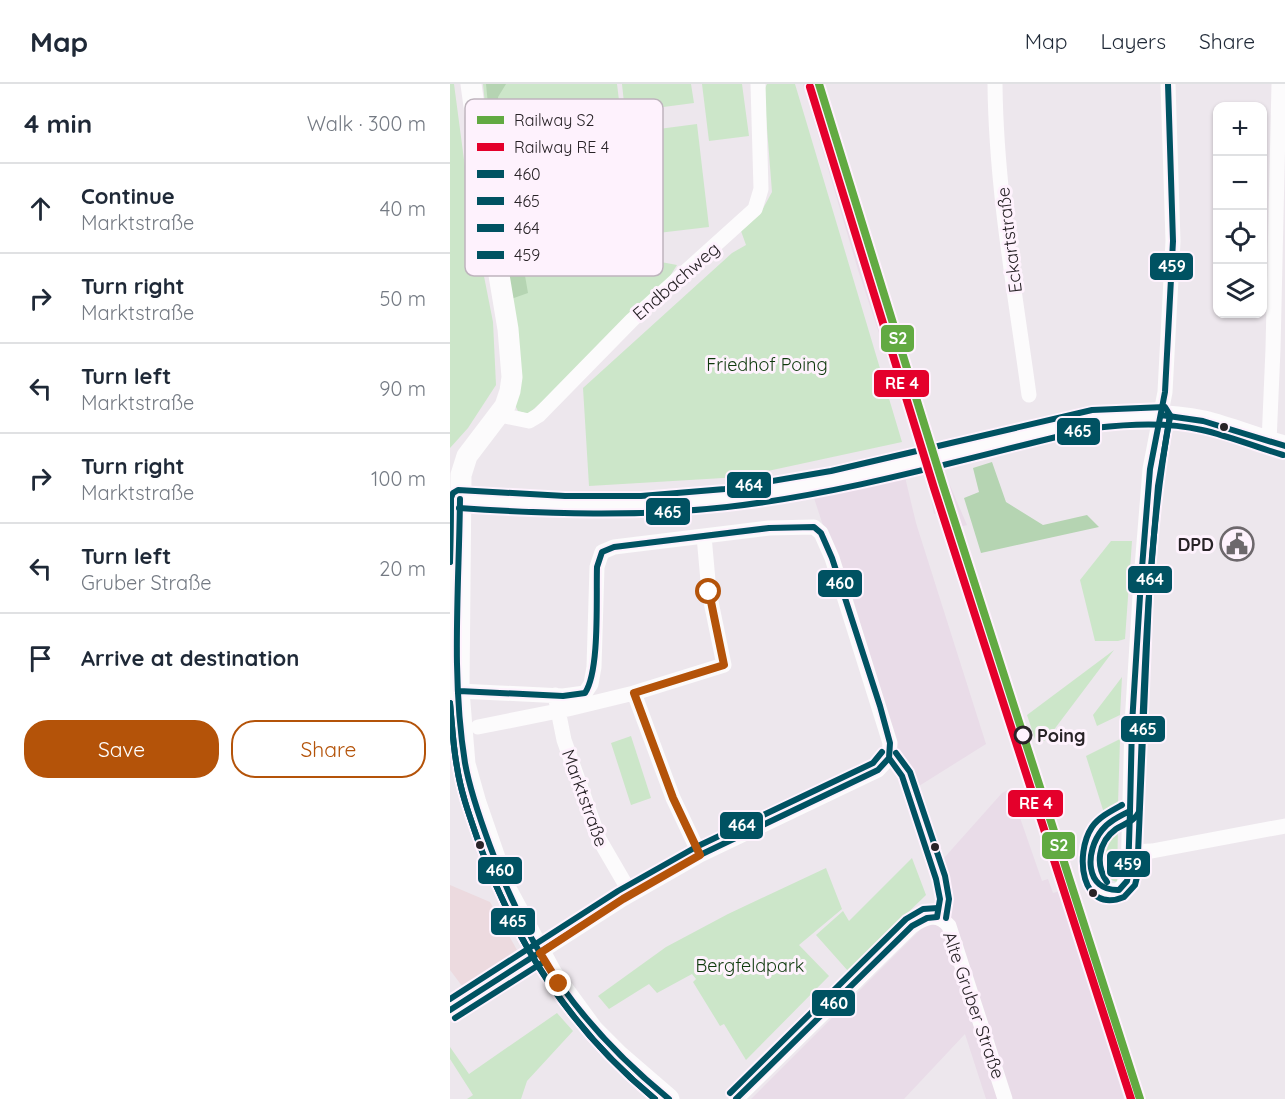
<!DOCTYPE html>
<meta charset="utf-8">
<style>
body{margin:0;font-family:Quicksand,sans-serif;background:#f6f6f7;color:#1f2937}
.controls{position:absolute;right:18px;top:18px;display:grid;overflow:hidden;border-radius:12px;box-shadow:0 2px 4px #0004}
.controls button{width:54px;height:54px;display:grid;place-items:center;padding:0;border:0;border-bottom:2px solid #e0e1e3;background:#fff;color:#1f2937;font:30px sans-serif}
.stop{position:absolute;width:18px;height:18px;margin:-14px;border:4px solid #b45309;border-radius:50%;background:#fff}
.stop.end{background:#b45309;border-color:#fff;box-shadow:0 2px 6px #0008}
.list{margin:0;padding:0;list-style:none}
h2{display:flex;justify-content:space-between;align-items:center;height:78px;margin:0;padding:0 24px;font-size:26px}
h2 small{font-size:20px;font-weight:400;color:#747a83}
.list li{display:grid;grid-template-columns:39px 1fr auto;gap:18px;align-items:center;box-sizing:border-box;height:90px;padding:0 24px;border-top:2px solid #e0e1e3}
.list b{display:block;font-size:22px;white-space:nowrap}
.list p{margin:0;font-size:20px;white-space:nowrap;color:#747a83}
.list em{font-size:20px;font-style:normal;color:#747a83}
.actions{display:flex;gap:12px;padding:18px 24px}
.actions a{flex:1;padding:14px 0;border:2px solid #b45309;border-radius:24px;text-align:center;font-size:21px;color:#b45309}
.actions .main{background:#b45309;color:#fff}
.icon{flex:none;width:33px;height:33px;fill:none;stroke:currentColor;stroke-width:2;stroke-linecap:round;stroke-linejoin:round}
.map{position:relative;flex:none;width:835px;height:1015px;overflow:hidden}
header{display:flex;align-items:center;gap:36px;box-sizing:border-box;height:84px;padding:0 30px;background:#fff;border-bottom:2px solid #e0e1e3}
header strong{font-size:28px}
nav{display:flex;gap:33px;margin-inline-start:auto;font-size:21px}
main{display:flex}
aside{flex:1;background:#fff}
.map>svg:first-child{display:block}
</style>
<header>
<strong>Map</strong>
<nav><a>Map</a><a>Layers</a><a>Share</a></nav>
</header>
<main>
<aside>
<h2>4 min<small>Walk · 300 m</small></h2>
<ul class="list">
<li><svg class="icon" aria-label="ahead" viewBox="0 0 24 24"><path d="M12 20V5M6 11l6-6 6 6"/></svg><div><b>Continue</b><p>Marktstraße</p></div><em>40 m</em></li>
<li><svg class="icon" aria-label="right" viewBox="0 0 24 24"><path d="M7 20v-9h11M14 6l5 5-5 5"/></svg><div><b>Turn right</b><p>Marktstraße</p></div><em>50 m</em></li>
<li><svg class="icon" aria-label="left" viewBox="0 0 24 24"><path d="M17 20v-9H6M10 6l-5 5 5 5"/></svg><div><b>Turn left</b><p>Marktstraße</p></div><em>90 m</em></li>
<li><svg class="icon" aria-label="right" viewBox="0 0 24 24"><path d="M7 20v-9h11M14 6l5 5-5 5"/></svg><div><b>Turn right</b><p>Marktstraße</p></div><em>100 m</em></li>
<li><svg class="icon" aria-label="left" viewBox="0 0 24 24"><path d="M17 20v-9H6M10 6l-5 5 5 5"/></svg><div><b>Turn left</b><p>Gruber Straße</p></div><em>20 m</em></li>
<li><svg class="icon" aria-label="arrive" viewBox="0 0 24 24"><path d="M6 21V4h12l-3 4 3 4H6"/></svg><div><b>Arrive at destination</b></div></li>
</ul>
<div class="actions"><a class="main">Save</a><a>Share</a></div>
</aside>
<div class="map">
<svg width="835" height="1015" viewBox="0 0 835 1015">
<rect width="100%" height="100%" fill="#ede7ed"/>
<!-- built -->
<path fill="#e9dce8" d="M 353,0 L 373,0 L 481,342 L 461,345 L 408,186 Z
M 455,393 L 466,439 L 536,660 L 469,702 L 451,680 L 364,414 Z
M 499,399 L 517,441 L 510,443 L 691,1015 L 675,1015 L 655,952 L 674,1015 L 536,1015 L 515,950 L 454,1015 L 301,1015 L 472,844 L 494,820 L 486,783 L 552,709 L 560,705 L 592,797 L 598,795 L 603,809 L 610,807 L 491,428 L 484,430 L 479,404 Z"/>
<!-- education -->
<path fill="#ecdadf" d="M 0,801 L 40,818 L 67,866 L 12,902 L 0,886 Z"/>
<!-- green -->
<path fill="#cce6c9" d="M 0,0 L 4,0 L 20,121 L 43,238 L 46,301 L 18,344 L 0,364 Z
M 33,0 L 167,0 L 186,155 L 201,160 L 195,175 L 227,181 L 215,200 L 128,286 L 78,330 L 68,327 L 65,321 Z
M 172,0 L 241,0 L 244,19 L 175,28 Z
M 252,0 L 292,0 L 299,52 L 259,57 Z
M 317,0 L 345,0 L 452,358 L 290,393 L 139,402 L 133,304 L 282,169 L 296,161 L 291,147 L 310,130 L 322,108 L 314,6 Z
M 247,40 L 259,143 L 191,151 L 178,49 Z
M 661,457 L 682,457 L 675,555 L 668,557 L 645,557 L 630,496 Z
M 664,566 L 597,655 L 587,661 L 577,631 Z
M 672,593 L 670,631 L 647,642 L 643,631 Z
M 181,652 L 201,714 L 181,721 L 161,659 Z
M 670,655 L 668,721 L 654,729 L 636,672 Z
M 668,740 L 667,798 C 647,793 650,771 651,754 Z
M 462,774 L 476,811 L 398,887 L 366,851 L 393,827 L 399,837 Z
M 376,784 L 392,825 L 349,861 L 379,892 L 296,976 L 274,940 L 270,942 L 243,898 L 246,895 L 242,890 L 207,909 L 199,900 L 159,925 L 148,912 L 216,863 L 278,830 Z
M 107,929 L 123,947 L 77,997 L 71,1015 L 17,1015 L 23,1011 L 0,975 L 0,963 L 19,990 Z"/>
<!-- forest -->
<path fill="#b5d4b2" d="M 36,0 L 56,0 L 48,13 L 53,63 L 63,87 L 69,157 L 78,209 L 61,215 L 51,105 L 40,41 Z
M 542,378 L 556,418 L 593,441 L 637,431 L 649,443 L 531,469 L 514,414 L 529,408 L 523,384 Z"/>
<g fill="none" stroke-linecap="round" stroke-linejoin="round">
<!-- street -->
<path stroke="#fcfbfc" stroke-width="15" d="M 545,0 C 546,104 565,208 579,311
M 50,331 L 79,337 L 89,331 L 182,236 L 305,125 L 311,105 L 308,0
M 819,358 L 823,265 L 829,0
M 105,611 L 114,656 L 149,755 L 181,810
M 28,643 L 118,625 L 184,609
M 680,727 C 670,732 657,738 650,748 C 635,767 636,813 669,806 L 677,797 L 678,792 L 682,640 L 691,496 L 700,385 L 715,308 L 723,157 L 718,0
M 679,768 L 702,767 L 835,742
M 250,771 L 223,714 L 184,609 L 274,581 L 259,508 L 254,452
M 0,926 L 173,815 L 250,771 L 428,686 L 439,674 L 440,659 L 382,474 L 371,449 L 364,443 L 319,444 L 164,463 L 152,468 L 147,483 L 144,583 L 141,600 L 135,609 L 113,612 L 9,607
M 286,1015 L 462,842 C 475,833 488,828 499,842 L 555,1015"/>
<!-- secondary -->
<path stroke="#fcfbfc" stroke-width="21" d="M 21,0 L 38,125 L 58,245 L 62,293 L 60,307 L 55,322 L 17,372 L 11,391 L 9,607 L 15,680 L 26,719 L 55,803 L 102,890 L 143,946 L 168,971 L 219,1015
M 0,415 C 92,421 185,425 278,414 C 401,399 521,362 643,335 C 680,331 717,329 754,337 C 782,344 808,355 835,362"/>
<defs>
<path id="bus-1" d="M 10,415 C 9,503 1,592 15,679 C 20,707 30,735 40,762 C 79,869 131,943 219,1015
M 9,607 L 113,612 L 135,609 C 150,587 146,513 147,483 L 152,468 L 164,463 L 319,444 L 364,443 L 371,449 L 382,474 L 430,622 L 440,659 L 439,674
M 439,674 L 452,692 L 486,795 L 490,815 L 487,833
M 0,926 L 173,815 L 250,771 L 428,686 L 439,674
M 286,1015 L 462,842 L 477,834 L 487,833"/>
<path id="bus-2" d="M 9,424 C 99,430 188,433 277,423 C 401,409 523,372 644,344 C 680,340 717,338 752,346 C 779,352 806,363 833,371
M 0,478 L 1,415
M 0,619 C 2,640 3,662 7,683 C 11,710 21,736 30,762 C 68,863 121,946 205,1015
M 672,721 C 661,727 649,733 642,743 C 624,770 631,831 674,813 L 685,801 L 687,793 L 699,512 L 708,402 L 720,333
M 5,934 L 95,877"/>
<path id="bus-3" d="M 0,478 L 1,414 L 3,409 L 8,406 L 115,412 L 191,412 L 275,405 L 381,387 L 642,326 L 715,323 L 720,331 C 697,462 694,595 689,728 C 685,737 674,740 666,745 C 648,758 645,781 657,798
M 0,619 C 2,640 3,662 7,683 C 11,710 21,736 30,762 C 68,863 121,946 205,1015
M 446,669 L 460,688 L 495,792 L 499,815 L 496,834
M 0,915 L 168,807 L 246,763 L 423,679 L 432,668
M 280,1009 L 456,835 L 473,825 L 488,824"/>
<path id="bus-4" d="M 711,331 L 753,337 L 835,362
M 680,727 L 678,792 L 677,797 L 669,806 C 634,807 635,767 652,746 C 659,737 670,732 680,727 Z
M 680,727 L 682,640 L 691,496 L 700,385 L 715,308 L 723,157 L 718,0"/>
</defs>
<!-- bus-1 casing -->
<use href="#bus-1" stroke="#fef2fd" stroke-width="10"/>
<!-- bus-2 casing -->
<use href="#bus-2" stroke="#fef2fd" stroke-width="10"/>
<!-- bus-3 casing -->
<use href="#bus-3" stroke="#fef2fd" stroke-width="10"/>
<!-- bus-4 casing -->
<use href="#bus-4" stroke="#fef2fd" stroke-width="10"/>
<!-- bus-1 -->
<use href="#bus-1" stroke="#005262" stroke-width="6"/>
<!-- bus-2 -->
<use href="#bus-2" stroke="#005262" stroke-width="6"/>
<!-- bus-3 -->
<use href="#bus-3" stroke="#005262" stroke-width="6"/>
<!-- bus-4 -->
<use href="#bus-4" stroke="#005262" stroke-width="6"/>
<defs>
<path id="rail-1" d="M 369,0 L 493,401 L 690,1015"/>
<path id="rail-2" d="M 360,3 L 484,404 L 681,1015"/>
</defs>
<!-- rail-1 casing -->
<use href="#rail-1" stroke="#fef2fd" stroke-width="12"/>
<!-- rail-2 casing -->
<use href="#rail-2" stroke="#fef2fd" stroke-width="12"/>
<!-- rail-1 -->
<use href="#rail-1" stroke="#62aa42" stroke-width="8"/>
<!-- rail-2 -->
<use href="#rail-2" stroke="#e4002b" stroke-width="8"/>
</g>
<g fill="none" stroke-linecap="round" stroke-linejoin="round">
<!-- route -->
<path stroke="#b45309" stroke-width="8" d="M 109,900 L 90,869 L 173,815 L 250,771 L 223,714 L 184,609 L 274,581 L 259,508"/>
</g>
<!-- icons -->
<defs>
<symbol id="civic-ring" viewBox="-11 -11 22 22"><circle r="9.5" fill="#fef2fd" stroke="#6d686c" stroke-width="1.5"/><path d="M-.6-6.5H3V-4.5H.6V-3L4-1V1h2V6H-6V1h2V-1L-.6-3ZM-1.2 2.5V6h2.4V2.5Z" fill="#6d686c"/></symbol>
</defs>
<g fill-rule="evenodd">
<use href="#civic-ring" x="768" y="441" width="38" height="38"/>
</g>
<!-- markers -->
<g fill="#282327" stroke="#fef2fd" stroke-width="2">
<circle cx="774" cy="343" r="5"/>
<circle cx="30" cy="761" r="5"/>
<circle cx="485" cy="763" r="5"/>
<circle cx="643" cy="809" r="5"/>
</g>
<circle fill="#fef2fd" stroke="#282327" stroke-width="3" cx="573" cy="651" r="8"/>
<g text-anchor="middle" dominant-baseline="central" stroke-width="6" stroke-linejoin="round" paint-order="stroke">
<!-- street labels -->
<g font-size="18" fill="#282327" stroke="#fef2fd">
<text transform="translate(559 156) rotate(-97)">Eckartstraße</text>
<text transform="translate(226 197) rotate(-41)">Endbachweg</text>
<text transform="translate(135 714) rotate(70)">Marktstraße</text>
<text transform="translate(524 921) rotate(71)">Alte Gruber Straße</text>
</g>
<!-- park labels -->
<g font-size="18" fill="#0e390c" stroke="#fef2fd">
<text x="317" y="280">Friedhof Poing</text>
<text x="300" y="881">Bergfeldpark</text>
</g>
<!-- poi labels -->
<g font-size="18" font-weight="bold" fill="#282327" stroke="#fef2fd" text-anchor="end">
<text x="764" y="460">DPD</text>
</g>
<!-- stop labels -->
<g font-size="18" font-weight="bold" fill="#282327" stroke="#fef2fd" text-anchor="start">
<text x="587" y="651">Poing</text>
</g>
</g>
<!-- legend -->
<rect x="15" y="15" width="198" height="177" rx="9" fill="#fef2fd" stroke="#beb4bd" stroke-width="1.5"/>
<rect x="27" y="32" width="27" height="8" fill="#62aa42"/>
<rect x="27" y="59" width="27" height="8" fill="#e4002b"/>
<rect x="27" y="86" width="27" height="8" fill="#005262"/>
<rect x="27" y="113" width="27" height="8" fill="#005262"/>
<rect x="27" y="140" width="27" height="8" fill="#005262"/>
<rect x="27" y="167" width="27" height="8" fill="#005262"/>
<g font-size="16" fill="#282327">
<text x="64" y="42">Railway S2</text>
<text x="64" y="69">Railway RE 4</text>
<text x="64" y="96">460</text>
<text x="64" y="123">465</text>
<text x="64" y="150">464</text>
<text x="64" y="177">459</text>
</g>
<g stroke="#fef2fd" stroke-width="2">
<rect x="699" y="168" width="45" height="29" rx="6" fill="#005262"/>
<rect x="430" y="240" width="35" height="29" rx="6" fill="#62aa42"/>
<rect x="423" y="285" width="57" height="29" rx="6" fill="#e4002b"/>
<rect x="606" y="333" width="45" height="29" rx="6" fill="#005262"/>
<rect x="276" y="387" width="46" height="28" rx="6" fill="#005262"/>
<rect x="195" y="413" width="46" height="29" rx="6" fill="#005262"/>
<rect x="677" y="481" width="46" height="29" rx="6" fill="#005262"/>
<rect x="367" y="485" width="46" height="29" rx="6" fill="#005262"/>
<rect x="670" y="631" width="46" height="28" rx="6" fill="#005262"/>
<rect x="557" y="705" width="57" height="29" rx="6" fill="#e4002b"/>
<rect x="269" y="727" width="45" height="29" rx="6" fill="#005262"/>
<rect x="591" y="747" width="35" height="29" rx="6" fill="#62aa42"/>
<rect x="656" y="766" width="45" height="28" rx="6" fill="#005262"/>
<rect x="27" y="772" width="46" height="29" rx="6" fill="#005262"/>
<rect x="40" y="823" width="46" height="29" rx="6" fill="#005262"/>
<rect x="361" y="905" width="45" height="28" rx="6" fill="#005262"/>
</g>
<g font-size="16" text-anchor="middle" font-weight="bold" fill="#fff">
<text x="722" y="188">459</text>
<text x="448" y="260">S2</text>
<text x="452" y="305">RE 4</text>
<text x="628" y="353">465</text>
<text x="299" y="407">464</text>
<text x="218" y="434">465</text>
<text x="700" y="501">464</text>
<text x="390" y="505">460</text>
<text x="693" y="651">465</text>
<text x="586" y="725">RE 4</text>
<text x="292" y="747">464</text>
<text x="609" y="767">S2</text>
<text x="678" y="786">459</text>
<text x="50" y="792">460</text>
<text x="63" y="843">465</text>
<text x="384" y="925">460</text>
</g>
</svg>
<div class="controls">
<button>+</button>
<button>−</button>
<button><svg class="icon" aria-label="locate" viewBox="0 0 24 24"><circle cx="12" cy="12" r="6"/><path d="M12 2v4M12 18v4M2 12h4M18 12h4"/></svg></button>
<button><svg class="icon" aria-label="layers" viewBox="0 0 24 24"><path d="M12 4l9 5-9 5-9-5zM3 14l9 5 9-5"/></svg></button>
</div>
<div class="stop" style="left:259px;top:508px"></div>
<div class="stop end" style="left:109px;top:900px"></div>
</div>
</main>
